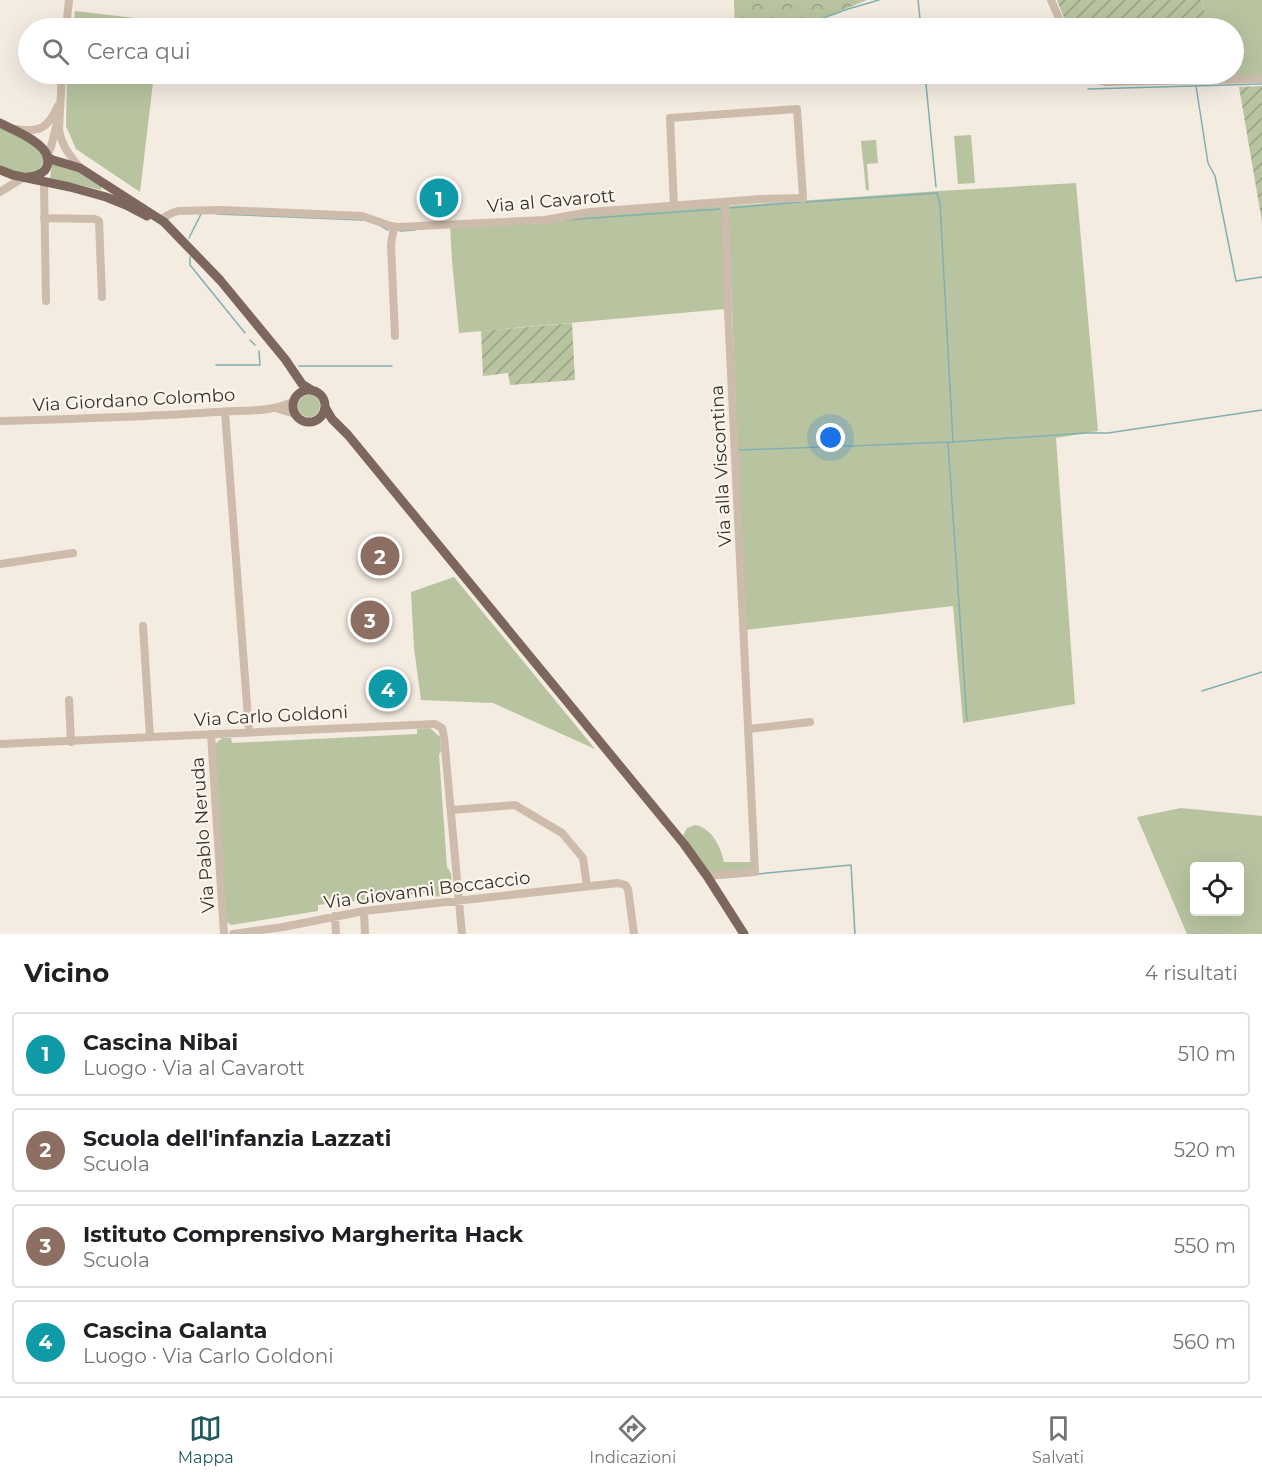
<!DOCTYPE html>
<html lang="it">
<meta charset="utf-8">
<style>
body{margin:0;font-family:Montserrat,sans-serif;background:#f6f6f6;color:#202124}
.controls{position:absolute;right:18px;bottom:18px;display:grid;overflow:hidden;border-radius:6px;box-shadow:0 6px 24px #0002}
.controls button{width:54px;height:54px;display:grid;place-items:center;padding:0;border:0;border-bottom:2px solid #e0e0e0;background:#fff;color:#202124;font:30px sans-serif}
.you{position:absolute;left:831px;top:438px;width:21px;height:21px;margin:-15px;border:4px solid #fff;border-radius:50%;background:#1a73e8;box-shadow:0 0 0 9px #1a73e833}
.badge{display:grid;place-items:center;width:39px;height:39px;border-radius:50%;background:#1f5a5e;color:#fff;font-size:20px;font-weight:700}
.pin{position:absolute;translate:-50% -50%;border:3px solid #fff;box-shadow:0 2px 6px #0006}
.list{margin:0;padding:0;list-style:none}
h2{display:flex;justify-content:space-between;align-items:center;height:78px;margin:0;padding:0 24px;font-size:26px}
h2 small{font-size:20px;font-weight:400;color:#757577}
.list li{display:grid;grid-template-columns:39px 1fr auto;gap:18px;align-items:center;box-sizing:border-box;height:84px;margin:0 12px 12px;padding:0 12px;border:2px solid #e0e0e0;border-radius:6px}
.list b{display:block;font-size:22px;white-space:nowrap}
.list p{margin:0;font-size:20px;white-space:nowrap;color:#757577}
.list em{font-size:20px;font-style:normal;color:#757577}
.icon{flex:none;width:33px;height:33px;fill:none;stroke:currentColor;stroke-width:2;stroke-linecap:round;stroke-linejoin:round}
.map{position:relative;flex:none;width:1262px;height:934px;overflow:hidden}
.search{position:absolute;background:#fff;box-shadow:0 6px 24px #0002;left:18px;right:18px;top:18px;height:66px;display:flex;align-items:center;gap:15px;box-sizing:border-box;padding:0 21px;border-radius:33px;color:#757577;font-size:22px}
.sheet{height:462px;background:#fff}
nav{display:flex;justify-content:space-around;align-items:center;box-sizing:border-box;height:84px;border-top:2px solid #e0e0e0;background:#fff;font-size:16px;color:#757577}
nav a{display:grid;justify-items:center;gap:3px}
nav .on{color:#1f5a5e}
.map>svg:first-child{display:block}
</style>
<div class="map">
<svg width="1262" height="934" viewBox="0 0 1262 934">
<defs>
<pattern id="forest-crowns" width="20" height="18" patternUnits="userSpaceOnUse" patternTransform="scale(1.5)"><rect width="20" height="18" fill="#b8c4a0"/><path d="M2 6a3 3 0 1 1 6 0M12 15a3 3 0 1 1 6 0" fill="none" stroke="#97a083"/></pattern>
<pattern id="garden-furrows" width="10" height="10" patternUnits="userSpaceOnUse" patternTransform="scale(1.5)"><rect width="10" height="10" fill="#b8c4a0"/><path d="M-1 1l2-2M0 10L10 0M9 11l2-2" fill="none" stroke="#97a083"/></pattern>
</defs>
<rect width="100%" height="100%" fill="#f4ebe1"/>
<!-- grass -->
<path fill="#b8c4a0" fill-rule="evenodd" d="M 1202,0 L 1262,0 L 1262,79 L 1221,79 L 1220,74 L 1234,74 L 1234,28 L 1209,28 Z
M 75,11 L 161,21 L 160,28 L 73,28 Z
M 67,74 L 154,74 L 140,192 L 76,149 L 66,126 Z
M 0,127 L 37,147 L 44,159 C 38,182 17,172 0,167 Z
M 971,135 L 975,183 L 958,184 L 954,136 Z
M 876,140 L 878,163 L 867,164 L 869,190 L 866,190 L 861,141 Z
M 53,156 L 102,187 L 101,190 L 50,178 Z
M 1076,183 L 1098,431 L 1056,438 L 1075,704 L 963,723 L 953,606 L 745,630 L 728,206 L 939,191 Z
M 722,206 L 725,309 L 459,333 L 452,261 L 450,224 L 616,212 Z
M298 406a11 11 0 1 1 22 0a11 11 0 1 1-22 0Z
M 454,577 L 595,749 L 493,703 L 421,700 L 414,648 L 411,592 Z
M 430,728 L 440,737 L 441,752 L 439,754 L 447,867 C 456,877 450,887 444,896 L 430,897 L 428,893 L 318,905 L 318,911 L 231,925 L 226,921 L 215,744 L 222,738 L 231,738 L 232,743 L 417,734 L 417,729 Z
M 1181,808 L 1262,816 L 1262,934 L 1187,934 L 1137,817 ZM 1194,866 L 1240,866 L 1240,912 L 1194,912 Z
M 695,825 C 712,828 721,847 724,862 L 753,862 L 754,871 L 711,873 L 709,871 L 683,836 L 687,828 Z"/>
<!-- forest -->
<path fill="url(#forest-crowns)" d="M 734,0 L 867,0 L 799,28 L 735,28 Z"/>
<!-- garden -->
<path fill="url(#garden-furrows)" d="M 1057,0 L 1202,0 L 1209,28 L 1068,28 Z
M 1262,86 L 1262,222 L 1239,87 Z
M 572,323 L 575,380 L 510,385 L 508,373 L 483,376 L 481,331 Z"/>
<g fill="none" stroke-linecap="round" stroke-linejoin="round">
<!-- stream -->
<path stroke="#7fb0b2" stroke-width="1.5" d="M 918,0 L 921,28
M 796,28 L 848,9 L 879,0
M 925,74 L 936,187
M 1196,86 L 1208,163 L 1215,176 L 1236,281 L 1262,277
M 1088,89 L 1262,84
M 730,208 L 801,202
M 217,214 L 362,220
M 565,220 L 720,209
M 381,226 L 388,230
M 400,231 L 415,230
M 189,238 L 201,214
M 190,257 L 190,265 L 245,333
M 250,340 L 255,345
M 216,365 L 260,365 L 259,351
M 299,366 L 392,366
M 953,442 L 1086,433 L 1108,433 L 1262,410
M 948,443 L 967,720
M 739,450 L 953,442 L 940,204 L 937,193 L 806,202
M 1202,691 L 1262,672
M 758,874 L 851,865 L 855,934"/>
<!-- minor -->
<path stroke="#cdbbac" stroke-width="8" d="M 1051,0 L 1063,28
M 66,28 L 69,0
M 62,74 L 59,129 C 61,145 70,156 80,168
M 1085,74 L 1090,78 L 1106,82 L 1262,79
M 16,129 C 40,133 48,128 58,106
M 47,156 L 51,147 L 57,123
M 44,182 L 46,301
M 0,192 L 24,177
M 44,218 L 95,219 L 99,221 L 102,297
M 161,219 L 172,213 L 178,211 L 222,210 L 362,216 L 391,226 L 397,227 L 545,220 L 590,212 L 761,199 L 803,198 L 797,109 L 670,118 L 674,206
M 394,227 L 391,244 L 395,336
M 279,409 L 295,414
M 225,412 L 249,732
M 0,421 C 72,419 145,417 217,412 C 242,410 271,413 294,401
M 0,564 L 73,553
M 143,626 L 150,737
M 69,700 L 71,742
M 749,729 L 810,722
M 211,734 L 224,934
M 0,744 L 435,724 L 442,728 L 444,737 L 462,934
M 451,810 L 515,805 L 562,833 L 583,858 L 587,886
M 707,876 L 755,872 L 728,311 L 725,203
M 364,911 L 365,934
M 335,916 L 336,934
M 233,934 L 283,927 L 364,911 L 618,883 L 625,885 L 628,889 L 634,934"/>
<!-- major -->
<path stroke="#7d675c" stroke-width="9" d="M 0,123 C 15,131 60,147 45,170 C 40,175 34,177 28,177
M 47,157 L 53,160 L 80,168 L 164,222 L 220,280 L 285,359 L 302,384 L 313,391
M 0,170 L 13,175 L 70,187 L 106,197 L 126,205 L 147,216
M293 406a16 16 0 1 1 32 0a16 16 0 1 1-32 0Z
M 325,407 L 332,419 L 348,435 L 684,844 L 707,876 L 744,934"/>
</g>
<g text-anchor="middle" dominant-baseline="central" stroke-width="4.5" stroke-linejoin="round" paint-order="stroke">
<!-- street labels -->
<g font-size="18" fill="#3b302b" stroke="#fbf5ee">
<text transform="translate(551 201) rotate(-5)">Via al Cavarott</text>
<text transform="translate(134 400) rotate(-3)">Via Giordano Colombo</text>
<text transform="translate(721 466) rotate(-93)">Via alla Viscontina</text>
<text transform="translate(271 716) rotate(-3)">Via Carlo Goldoni</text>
<text transform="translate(203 835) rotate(-94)">Via Pablo Neruda</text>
<text transform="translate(427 890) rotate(-7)">Via Giovanni Boccaccio</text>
</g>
</g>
</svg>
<div class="controls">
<button><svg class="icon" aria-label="locate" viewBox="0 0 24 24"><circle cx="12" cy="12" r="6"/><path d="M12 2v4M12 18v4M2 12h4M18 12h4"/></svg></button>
</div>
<div class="you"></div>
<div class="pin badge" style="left:439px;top:198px;background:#0f9aa8">1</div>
<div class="pin badge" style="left:380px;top:556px;background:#8d6e63">2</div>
<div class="pin badge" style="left:370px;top:620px;background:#8d6e63">3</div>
<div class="pin badge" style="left:388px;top:689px;background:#0f9aa8">4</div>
<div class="search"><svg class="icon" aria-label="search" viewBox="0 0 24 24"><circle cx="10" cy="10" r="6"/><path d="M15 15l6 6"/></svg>Cerca qui</div>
</div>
<section class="sheet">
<h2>Vicino<small>4 risultati</small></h2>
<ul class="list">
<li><span class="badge" style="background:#0f9aa8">1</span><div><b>Cascina Nibai</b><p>Luogo · Via al Cavarott</p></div><em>510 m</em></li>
<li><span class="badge" style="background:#8d6e63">2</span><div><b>Scuola dell'infanzia Lazzati</b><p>Scuola</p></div><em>520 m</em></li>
<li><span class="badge" style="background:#8d6e63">3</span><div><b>Istituto Comprensivo Margherita Hack</b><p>Scuola</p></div><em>550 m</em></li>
<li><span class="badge" style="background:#0f9aa8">4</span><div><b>Cascina Galanta</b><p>Luogo · Via Carlo Goldoni</p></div><em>560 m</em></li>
</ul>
</section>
<nav>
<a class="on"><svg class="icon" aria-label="map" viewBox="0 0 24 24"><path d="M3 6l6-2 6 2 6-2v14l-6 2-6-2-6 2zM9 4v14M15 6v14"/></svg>Mappa</a>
<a><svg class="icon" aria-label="directions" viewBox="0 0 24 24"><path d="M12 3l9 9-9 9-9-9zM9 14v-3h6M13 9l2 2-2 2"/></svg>Indicazioni</a>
<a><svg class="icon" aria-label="saved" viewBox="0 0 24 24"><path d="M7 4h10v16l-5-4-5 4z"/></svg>Salvati</a>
</nav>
